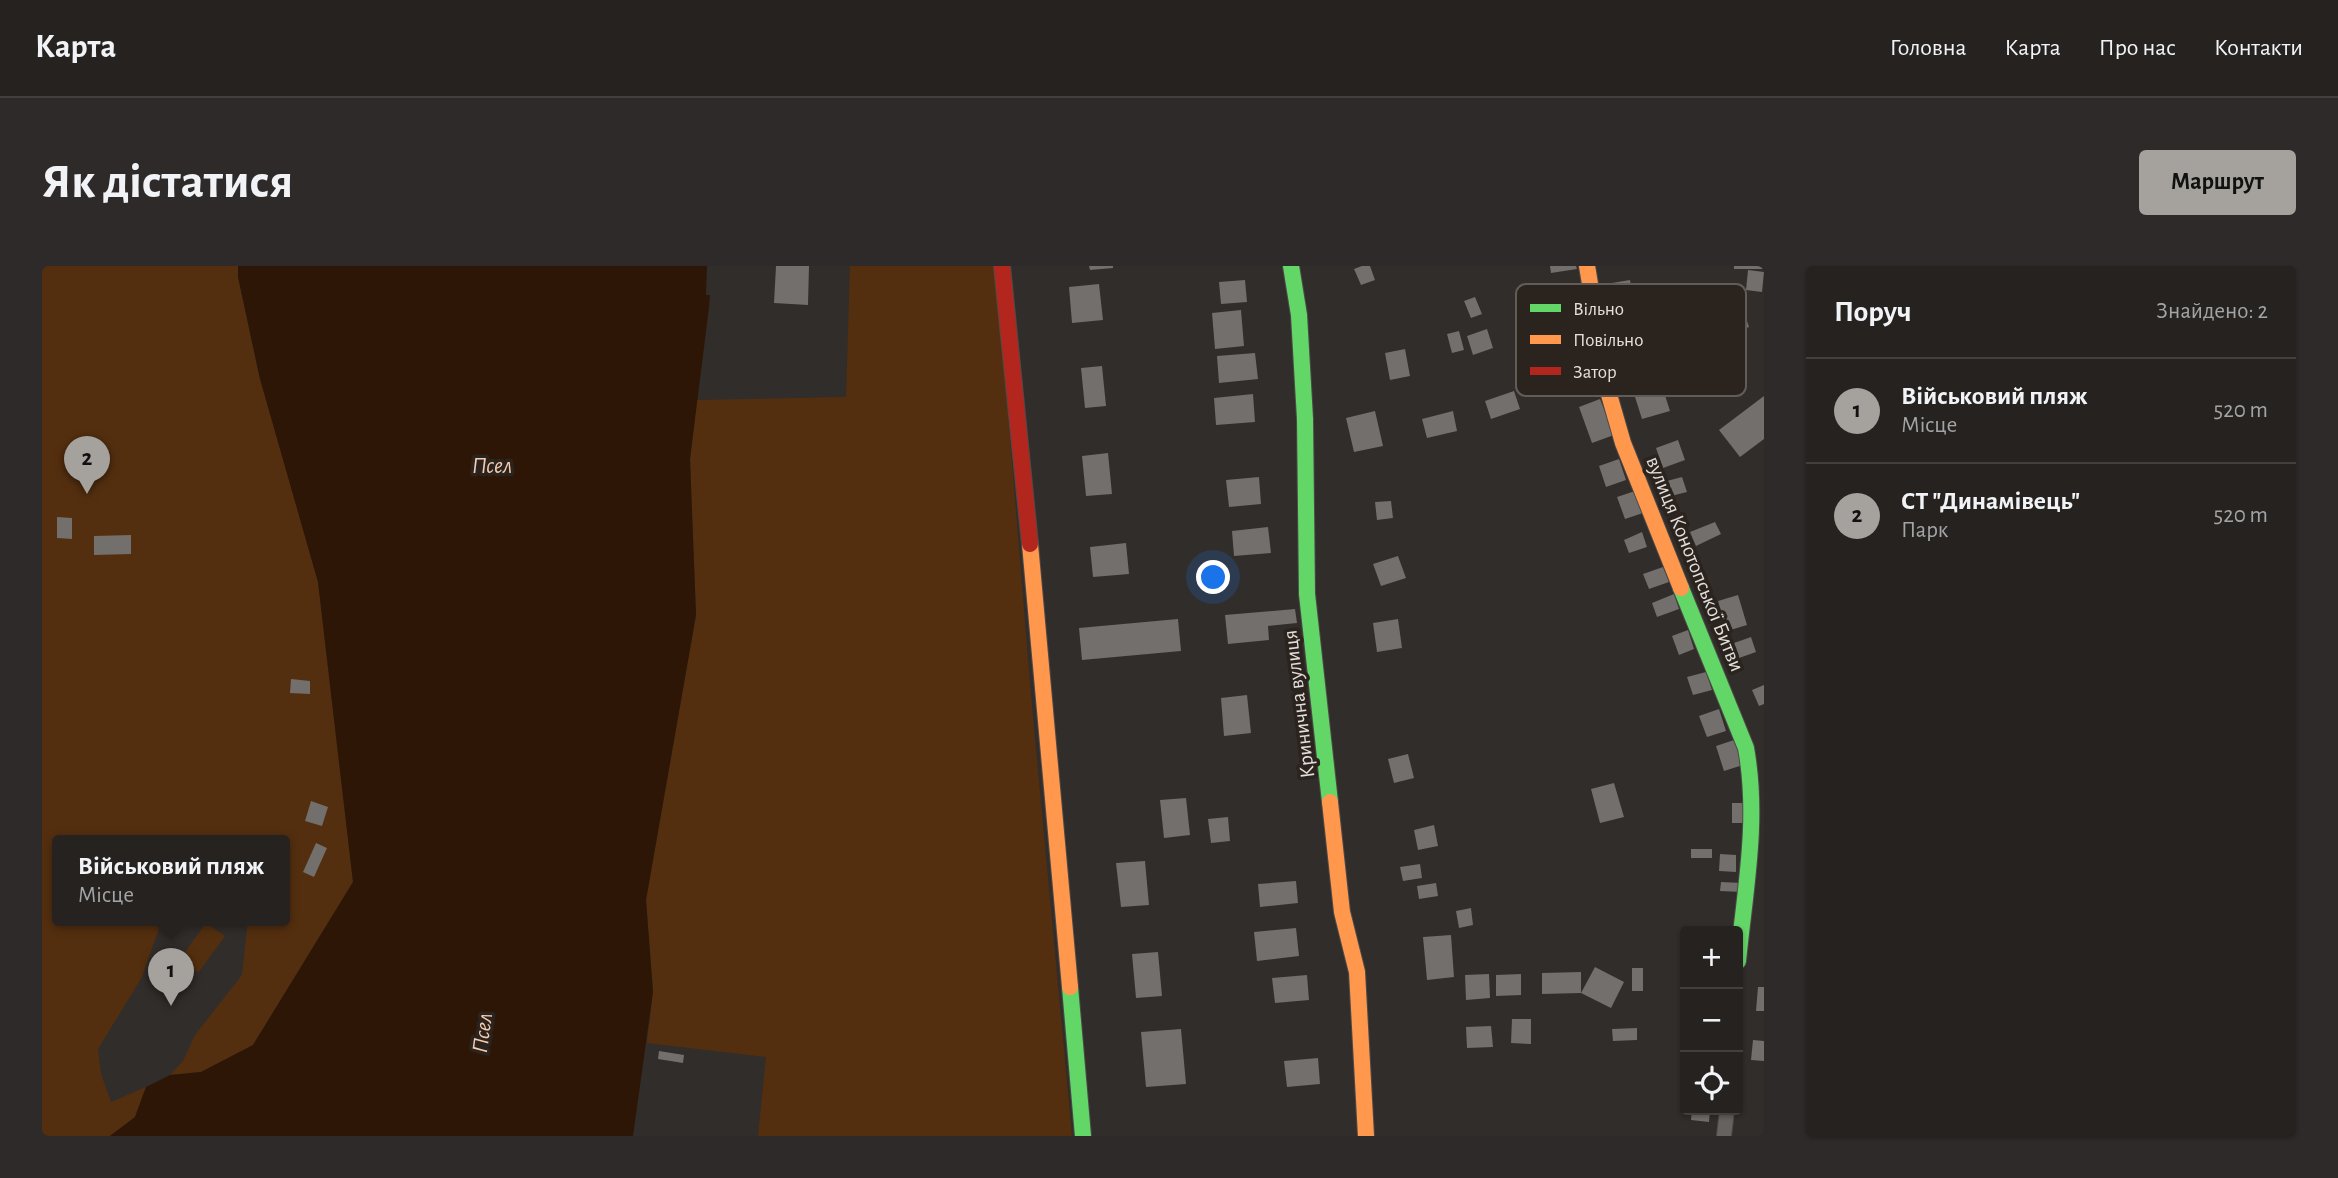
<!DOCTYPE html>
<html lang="uk">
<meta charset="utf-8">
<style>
body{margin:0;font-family:"Alegreya Sans",sans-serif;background:#2d2a29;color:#f1f3f6}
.controls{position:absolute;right:21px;bottom:21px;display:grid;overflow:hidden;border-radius:7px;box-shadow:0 2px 5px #0004}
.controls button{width:63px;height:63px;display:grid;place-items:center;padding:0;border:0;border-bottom:2px solid #423f3e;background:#252220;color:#f1f3f6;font:35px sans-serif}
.you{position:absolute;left:1172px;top:312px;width:24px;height:24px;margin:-18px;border:5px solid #fff;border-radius:50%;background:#1a73e8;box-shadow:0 0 0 10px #1a73e833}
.badge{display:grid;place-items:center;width:46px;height:46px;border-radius:50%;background:#a5a19d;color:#111;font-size:23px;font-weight:700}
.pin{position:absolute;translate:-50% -58px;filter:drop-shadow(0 2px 4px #0008)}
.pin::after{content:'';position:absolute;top:37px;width:24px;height:21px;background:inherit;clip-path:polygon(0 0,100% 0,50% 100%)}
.popup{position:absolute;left:10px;top:569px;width:238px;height:91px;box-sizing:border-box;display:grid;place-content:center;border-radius:7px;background:#252220;filter:drop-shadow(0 2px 5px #0005);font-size:23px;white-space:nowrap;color:#a3a4a5}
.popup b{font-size:26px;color:#f1f3f6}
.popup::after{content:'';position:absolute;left:50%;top:100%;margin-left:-14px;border:14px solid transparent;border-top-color:#252220}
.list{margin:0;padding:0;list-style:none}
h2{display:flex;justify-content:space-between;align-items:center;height:91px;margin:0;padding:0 28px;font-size:30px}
h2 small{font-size:23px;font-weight:400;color:#a3a4a5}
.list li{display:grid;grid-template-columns:46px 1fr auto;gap:21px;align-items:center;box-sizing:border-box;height:105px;padding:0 28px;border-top:2px solid #423f3e}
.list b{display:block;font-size:26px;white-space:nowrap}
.list p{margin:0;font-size:23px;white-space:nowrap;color:#a3a4a5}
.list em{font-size:23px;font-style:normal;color:#a3a4a5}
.icon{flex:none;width:38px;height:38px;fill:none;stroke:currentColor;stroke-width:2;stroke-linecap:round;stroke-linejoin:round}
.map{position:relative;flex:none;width:1722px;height:870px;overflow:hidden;border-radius:7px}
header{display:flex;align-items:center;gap:42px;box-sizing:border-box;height:98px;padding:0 35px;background:#252220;border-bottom:2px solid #423f3e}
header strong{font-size:33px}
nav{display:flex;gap:38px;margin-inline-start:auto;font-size:24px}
.intro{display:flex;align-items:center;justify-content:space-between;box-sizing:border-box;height:168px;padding:0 42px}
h1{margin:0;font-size:49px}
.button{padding:18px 32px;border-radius:7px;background:#a5a19d;color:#111;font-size:24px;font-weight:700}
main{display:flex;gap:42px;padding:0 42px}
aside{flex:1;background:#252220;border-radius:7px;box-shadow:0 2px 5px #0004}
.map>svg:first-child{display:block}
</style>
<header>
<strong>Карта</strong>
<nav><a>Головна</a><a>Карта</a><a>Про нас</a><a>Контакти</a></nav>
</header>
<div class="intro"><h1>Як дістатися</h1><a class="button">Маршрут</a></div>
<main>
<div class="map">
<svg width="1722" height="870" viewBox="0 0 1722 870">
<rect width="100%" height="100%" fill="#312d2a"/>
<!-- green -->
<path fill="#542f0f" d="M 0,0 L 196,0 L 196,11 L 218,113 L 276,316 L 311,616 L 211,779 L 159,806 L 128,809 L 141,795 L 153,769 L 200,709 L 206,654 L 243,654 L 243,574 L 15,574 L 15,654 L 120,654 L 100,711 L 56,783 L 59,808 L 69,836 L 104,821 L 93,851 L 68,870 L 0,870 Z
M 808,0 L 954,0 L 989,429 L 1030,870 L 716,870 L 724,791 L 605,777 L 611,726 L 604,634 L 654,349 L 648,193 L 655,134 L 804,131 Z
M 164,657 L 183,670 L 156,707 L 138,693 Z"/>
<!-- water -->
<path fill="#2d1606" d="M 196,0 L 670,0 L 667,41 L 648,193 L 654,349 L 604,634 L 611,726 L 591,870 L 68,870 L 93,851 L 104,821 L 128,809 L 159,806 L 211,779 L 311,616 L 276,316 L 218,113 L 196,11 Z"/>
<!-- pier -->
<path fill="#312d2a" d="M 665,0 L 674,0 L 672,29 L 664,29 Z"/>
<!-- building -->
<path fill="#726f6c" d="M 734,0 L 767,0 L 766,39 L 732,37 Z
M 1047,0 L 1071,0 L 1071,2 L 1048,4 Z
M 1320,0 L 1328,0 L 1333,14 L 1319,19 L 1312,3 Z
M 1508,0 L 1534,0 L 1535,3 L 1509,7 Z
M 1692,0 L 1722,0 L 1722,3 L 1692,3 Z
M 1706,4 L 1722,6 L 1720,26 L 1704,24 Z
M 1203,14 L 1205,36 L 1179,38 L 1177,16 Z
M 1588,14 L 1591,31 L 1572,34 L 1570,17 Z
M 1057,18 L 1061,54 L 1030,57 L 1027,21 Z
M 1535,23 L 1538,40 L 1514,45 L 1511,27 Z
M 1433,31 L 1440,48 L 1429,52 L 1422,35 Z
M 1699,37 L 1707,61 L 1685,69 L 1677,45 Z
M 1199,44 L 1202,80 L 1173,83 L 1170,47 Z
M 1597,44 L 1603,65 L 1581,71 L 1575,51 Z
M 1445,63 L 1451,82 L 1431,89 L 1425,70 Z
M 1417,65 L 1422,84 L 1410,87 L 1405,68 Z
M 1545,77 L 1549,96 L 1527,102 L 1522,83 Z
M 1363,83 L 1368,110 L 1348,114 L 1343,87 Z
M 1213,87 L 1216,113 L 1177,117 L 1175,90 Z
M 1060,100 L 1064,140 L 1043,142 L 1039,102 Z
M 1621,123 L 1628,145 L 1600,153 L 1593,131 Z
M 1472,125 L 1478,143 L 1449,153 L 1443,135 Z
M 1211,128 L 1213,156 L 1174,159 L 1172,132 Z
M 1722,130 L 1722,173 L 1698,191 L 1677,164 Z
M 1558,133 L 1572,169 L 1550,177 L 1537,141 Z
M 1333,145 L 1341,180 L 1312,186 L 1304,152 Z
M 1411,145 L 1415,165 L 1385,172 L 1380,153 Z
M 1636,174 L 1643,194 L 1621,202 L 1614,182 Z
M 1066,187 L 1070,228 L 1044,230 L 1040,190 Z
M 1577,193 L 1584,214 L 1564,221 L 1557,200 Z
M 1217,211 L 1219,238 L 1187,241 L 1184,214 Z
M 1640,211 L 1645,226 L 1629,230 L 1625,215 Z
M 1593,225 L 1601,247 L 1583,253 L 1575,231 Z
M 1349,235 L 1351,252 L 1335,254 L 1333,236 Z
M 15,251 L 30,252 L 30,273 L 15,272 Z
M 1673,256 L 1679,268 L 1654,280 L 1648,266 Z
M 1226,261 L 1229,287 L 1192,290 L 1190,265 Z
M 1600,266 L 1605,281 L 1587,287 L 1582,274 Z
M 89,269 L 89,288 L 52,289 L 52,270 Z
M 1084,277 L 1087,308 L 1051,311 L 1048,281 Z
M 1356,290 L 1364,312 L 1339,320 L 1331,298 Z
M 1621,301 L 1627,316 L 1607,323 L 1601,308 Z
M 1632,328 L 1637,343 L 1615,351 L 1610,337 Z
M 1696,329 L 1705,359 L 1685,365 L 1676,335 Z
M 1253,343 L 1255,357 L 1226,360 L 1227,374 L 1186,378 L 1183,349 Z
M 1136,353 L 1139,385 L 1040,394 L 1037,362 Z
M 1356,353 L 1360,382 L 1335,386 L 1331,357 Z
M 1646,364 L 1652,383 L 1637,389 L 1630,370 Z
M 1709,371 L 1714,386 L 1697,392 L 1692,377 Z
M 1664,406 L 1670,424 L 1651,429 L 1645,411 Z
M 249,413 L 268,415 L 268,428 L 248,427 Z
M 1722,419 L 1722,438 L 1717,440 L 1710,424 Z
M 1205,429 L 1209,467 L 1182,470 L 1179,432 Z
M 1677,443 L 1684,465 L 1665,471 L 1657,450 Z
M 1695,473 L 1704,498 L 1682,505 L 1674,480 Z
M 1366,488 L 1372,512 L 1352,517 L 1346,493 Z
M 1572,517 L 1582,551 L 1558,557 L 1549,523 Z
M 1144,532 L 1148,569 L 1122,572 L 1118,534 Z
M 269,535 L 286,541 L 280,560 L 263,555 Z
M 1690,537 L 1705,537 L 1705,557 L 1690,557 Z
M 1186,551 L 1188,575 L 1169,577 L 1166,553 Z
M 1392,559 L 1396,580 L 1376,584 L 1372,564 Z
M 274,577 L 285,582 L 272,611 L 261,606 Z
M 1649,583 L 1670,583 L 1670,592 L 1649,592 Z
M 1678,588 L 1694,589 L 1694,606 L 1677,605 Z
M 1103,595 L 1107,639 L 1079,641 L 1074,597 Z
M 1378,598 L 1380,612 L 1361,615 L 1358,601 Z
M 1254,615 L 1256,637 L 1218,641 L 1216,618 Z
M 1679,616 L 1700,617 L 1700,626 L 1678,625 Z
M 1394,617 L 1396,630 L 1377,633 L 1375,620 Z
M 1429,642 L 1431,659 L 1417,662 L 1414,645 Z
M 1254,662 L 1257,690 L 1215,695 L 1212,666 Z
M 1409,669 L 1412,711 L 1385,714 L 1381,671 Z
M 1116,686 L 1120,730 L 1094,732 L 1090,688 Z
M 1553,701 L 1582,716 L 1569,742 L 1539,727 Z
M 1590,702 L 1601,702 L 1601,725 L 1590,725 Z
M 1539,706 L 1539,727 L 1500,728 L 1500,707 Z
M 1447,708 L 1448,732 L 1424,734 L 1423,709 Z
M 1479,708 L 1479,729 L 1454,730 L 1454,709 Z
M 1265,709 L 1267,734 L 1233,737 L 1230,712 Z
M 1716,721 L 1722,721 L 1722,745 L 1714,745 Z
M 1470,753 L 1489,753 L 1489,778 L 1469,777 Z
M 1449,760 L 1451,781 L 1425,782 L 1424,761 Z
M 1595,762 L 1595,774 L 1571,775 L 1570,763 Z
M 1139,763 L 1144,818 L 1104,821 L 1099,766 Z
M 1711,774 L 1722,775 L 1722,795 L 1709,794 Z
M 617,785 L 642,789 L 641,797 L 616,793 Z
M 1276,792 L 1278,818 L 1245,821 L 1242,795 Z
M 1650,844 L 1668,844 L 1667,856 L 1649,854 Z"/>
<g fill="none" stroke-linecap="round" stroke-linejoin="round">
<defs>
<path id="street" d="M 1682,870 L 1685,844"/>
<path id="fast" d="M 1249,0 L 1257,49 L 1263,153 L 1265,328 L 1288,536
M 1639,322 L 1704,482 C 1717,554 1703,623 1696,695
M 1028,721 L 1041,870"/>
<path id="slow" d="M 1545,0 L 1566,125 L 1581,177 L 1639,322
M 988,278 L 1028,721
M 1288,536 L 1300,646 L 1315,706 L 1324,870"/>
<path id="jam" d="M 960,0 L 988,278"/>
</defs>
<!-- street casing -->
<use href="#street" stroke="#4d4a48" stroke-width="16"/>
<!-- fast casing -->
<use href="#fast" stroke="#4d4a48" stroke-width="18"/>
<!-- slow casing -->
<use href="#slow" stroke="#4d4a48" stroke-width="18"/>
<!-- jam casing -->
<use href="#jam" stroke="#4d4a48" stroke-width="18"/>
<!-- street -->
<use href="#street" stroke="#656260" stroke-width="14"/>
<!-- fast -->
<use href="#fast" stroke="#63d668" stroke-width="16"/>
<!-- slow -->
<use href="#slow" stroke="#ff974d" stroke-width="16"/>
<!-- jam -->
<use href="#jam" stroke="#b3261e" stroke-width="16"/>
</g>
<g text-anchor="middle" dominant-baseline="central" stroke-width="7" stroke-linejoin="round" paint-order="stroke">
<!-- street labels -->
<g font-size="21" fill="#e4dfdb" stroke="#2a231e">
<text transform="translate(1653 298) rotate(68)">вулиця Конотопської Битви</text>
<text transform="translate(1257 438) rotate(-97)">Кринична вулиця</text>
</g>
<!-- water labels -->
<g font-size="23" font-style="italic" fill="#f8cdaf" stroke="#2a231e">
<text x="450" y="200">Псел</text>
<text transform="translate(441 767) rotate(-82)">Псел</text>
</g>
</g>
<!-- legend -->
<rect x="1474" y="18" width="230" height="112" rx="10" fill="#2a231e" stroke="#625b57" stroke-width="2"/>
<rect x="1488" y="38" width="31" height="8" fill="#63d668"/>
<rect x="1488" y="69" width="31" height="9" fill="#ff974d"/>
<rect x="1488" y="101" width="31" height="8" fill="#b3261e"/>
<g font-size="19" fill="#e4dfdb">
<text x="1531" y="49">Вільно</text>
<text x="1531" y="80">Повільно</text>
<text x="1531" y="112">Затор</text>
</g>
</svg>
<div class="controls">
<button>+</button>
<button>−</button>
<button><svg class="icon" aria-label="locate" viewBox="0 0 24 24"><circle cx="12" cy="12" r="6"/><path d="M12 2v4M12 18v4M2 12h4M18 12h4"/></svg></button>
</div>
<div class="you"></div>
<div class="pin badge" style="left:129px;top:740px">1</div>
<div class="popup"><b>Військовий пляж</b>Місце</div>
<div class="pin badge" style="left:45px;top:228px">2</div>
</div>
<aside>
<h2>Поруч<small>Знайдено: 2</small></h2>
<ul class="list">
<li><span class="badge">1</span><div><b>Військовий пляж</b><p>Місце</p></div><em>520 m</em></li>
<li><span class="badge">2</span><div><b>СТ &quot;Динамівець&quot;</b><p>Парк</p></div><em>520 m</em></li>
</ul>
</aside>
</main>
